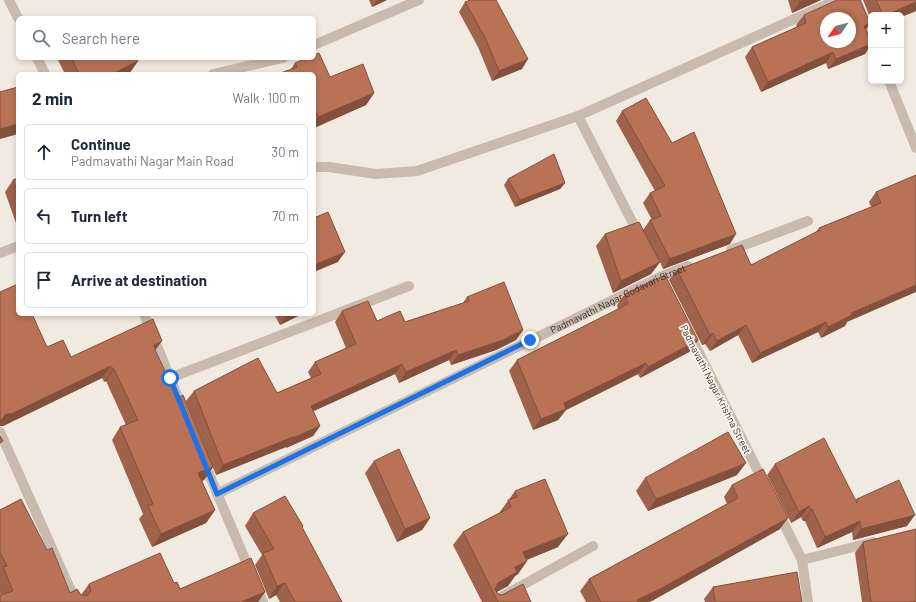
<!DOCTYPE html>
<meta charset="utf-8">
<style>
body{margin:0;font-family:Barlow,sans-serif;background:#f6f6f7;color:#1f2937}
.controls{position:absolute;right:12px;top:12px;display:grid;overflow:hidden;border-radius:6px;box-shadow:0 2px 6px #0003}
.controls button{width:36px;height:36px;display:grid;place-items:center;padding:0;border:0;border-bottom:1px solid #e0e1e3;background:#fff;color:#1f2937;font:20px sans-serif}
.compass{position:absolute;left:820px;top:12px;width:36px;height:36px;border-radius:50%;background:#fff;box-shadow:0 2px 6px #0003;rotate:235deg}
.stop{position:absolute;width:12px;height:12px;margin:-9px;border:3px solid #1a73e8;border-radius:50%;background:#fff}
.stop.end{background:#1a73e8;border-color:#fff;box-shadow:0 1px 4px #0008}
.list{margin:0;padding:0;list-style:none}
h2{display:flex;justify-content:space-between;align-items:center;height:52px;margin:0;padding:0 16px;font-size:17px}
h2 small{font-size:13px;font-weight:400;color:#747a83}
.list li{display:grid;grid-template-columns:26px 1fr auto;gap:12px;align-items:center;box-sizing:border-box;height:56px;margin:0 8px 8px;padding:0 8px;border:1px solid #e0e1e3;border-radius:6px}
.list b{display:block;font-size:15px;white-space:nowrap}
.list p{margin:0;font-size:13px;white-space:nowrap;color:#747a83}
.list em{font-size:13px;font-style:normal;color:#747a83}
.icon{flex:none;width:22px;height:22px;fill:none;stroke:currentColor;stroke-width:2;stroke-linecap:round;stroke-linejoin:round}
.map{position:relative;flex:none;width:916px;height:602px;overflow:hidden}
.search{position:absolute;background:#fff;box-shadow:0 2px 6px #0003;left:16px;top:16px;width:300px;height:44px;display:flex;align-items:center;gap:10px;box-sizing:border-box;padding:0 14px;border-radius:6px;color:#747a83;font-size:15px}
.panel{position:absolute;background:#fff;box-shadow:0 2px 6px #0003;left:16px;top:72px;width:300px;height:244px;border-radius:6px}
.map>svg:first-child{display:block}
</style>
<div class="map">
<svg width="916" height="602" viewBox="0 0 916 602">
<rect width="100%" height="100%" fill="#f1eae1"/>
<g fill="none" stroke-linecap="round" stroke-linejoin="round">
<!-- minor -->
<g stroke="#c8baad" stroke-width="10">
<path d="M 9,0 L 18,18"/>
<path d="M 856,0 L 871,37"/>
<path d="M 314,45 L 419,0"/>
<path d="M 37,58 L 45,74"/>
<path d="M 213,74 L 283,58"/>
<path d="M 889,81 L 916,148"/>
<path d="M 578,116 L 639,235"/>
<path d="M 314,167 L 329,167 L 376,174 L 417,171 L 578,116 L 837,0"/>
<path d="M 731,250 L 808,221"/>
<path d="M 0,253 L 18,246"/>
<path d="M 144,314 L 183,410"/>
<path d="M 689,333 L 764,483"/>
<path d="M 170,378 L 409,286"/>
<path d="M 0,432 L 76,602"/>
<path d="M 204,462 L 263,602"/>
<path id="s1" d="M 217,494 L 660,277 L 688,266"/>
<path d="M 778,512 L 802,560 L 808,602"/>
<path d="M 802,560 L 873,542"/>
<path d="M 492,602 L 593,546"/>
</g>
</g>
<!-- wall -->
<path fill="#9f624a" d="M 369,0 L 387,0 L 372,7 Z
M 788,0 L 821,0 L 792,13 Z
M 863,0 L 916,0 L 916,11 L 901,17 L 901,15 L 871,15 L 871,20 Z
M 465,2 L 522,69 L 492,81 L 478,47 L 459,12 Z
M 804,15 L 870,23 L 866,29 L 871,42 L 871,45 L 865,54 L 828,69 L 826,63 L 761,92 L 745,57 L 752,47 L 797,27 L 796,25 Z
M 59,58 L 137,58 L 138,61 L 129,74 L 65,74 L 58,60 Z
M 295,63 L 330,77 L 374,93 L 366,105 L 314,128 L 314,74 L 291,69 Z
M 622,111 L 672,143 L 730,244 L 663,269 L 660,262 L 651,274 L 613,293 L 596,246 L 605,234 L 643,230 L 650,220 L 652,220 L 643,203 L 650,193 L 655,191 L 616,121 Z
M 916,175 L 847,322 L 845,326 L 821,338 L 818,332 L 752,363 L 738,335 L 710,351 L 705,344 L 702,345 L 669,280 L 677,270 L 751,265 L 816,232 L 819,228 L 871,207 L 869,202 L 876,192 Z
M 18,178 L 18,223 L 16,223 L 5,192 L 13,180 Z
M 508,179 L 565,183 L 560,189 L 515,207 L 504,185 Z
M 0,292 L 47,347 L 71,357 L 155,350 L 178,398 L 213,467 L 204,480 L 202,481 L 215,510 L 206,523 L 152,547 L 139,519 L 143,514 L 112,440 L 120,427 L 126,425 L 106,381 L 104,382 L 102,378 L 3,426 L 0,426 Z
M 625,294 L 698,340 L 691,351 L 640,378 L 638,374 L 566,410 L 558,420 L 533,430 L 509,371 L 517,360 L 618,309 L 617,305 Z
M 467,297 L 523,330 L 516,340 L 496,350 L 451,365 L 449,360 L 399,383 L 395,374 L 313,411 L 320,426 L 313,436 L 286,448 L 286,447 L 216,475 L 186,401 L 194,391 L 277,393 L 311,378 L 308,372 L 315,362 L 346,348 L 335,322 L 342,311 L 377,321 L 405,322 L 463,303 Z
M 274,314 L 302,314 L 280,325 Z
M 374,461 L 430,518 L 422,530 L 397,542 L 365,473 Z
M 775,464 L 856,500 L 857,499 L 907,526 L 853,540 L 852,532 L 817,548 L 805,521 L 803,521 L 801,517 L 791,523 L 767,475 Z
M 737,475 L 648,511 L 636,491 L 645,478 Z
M 732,485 L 780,529 L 649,602 L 586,602 L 580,591 L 589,579 L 727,504 L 724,497 Z
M 515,491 L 558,547 L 527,560 L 527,561 L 518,574 L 515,576 L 508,586 L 497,592 L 498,594 L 531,602 L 482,602 L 453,545 L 463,532 L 499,513 Z
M 0,510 L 70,593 L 81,595 L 89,584 L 174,583 L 180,589 L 265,592 L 258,602 L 0,602 L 1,595 L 0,593 Z
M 253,513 L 303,526 L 302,528 L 342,602 L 280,602 L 276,595 L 269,599 L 255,565 L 262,555 L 245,526 Z
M 863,542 L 916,602 L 862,602 L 855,553 Z
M 713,587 L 802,602 L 705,602 L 704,599 Z"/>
<!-- shaded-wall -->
<path fill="#82503c" d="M 377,0 L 387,0 L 372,7 Z
M 805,0 L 821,0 L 792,13 L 800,2 Z
M 916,2 L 916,11 L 901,17 L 901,15 L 886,15 Z
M 870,23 L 863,34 L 864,26 Z
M 871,44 L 865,54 L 828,69 L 836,59 Z
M 833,52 L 826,63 L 761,92 L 768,82 Z
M 528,59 L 522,69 L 492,81 L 499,71 Z
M 138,61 L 129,74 L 112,74 Z
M 374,93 L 366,105 L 314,128 L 314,123 L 318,117 Z
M 18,124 L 18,134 L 0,139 L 0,129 Z
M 565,183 L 560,189 L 515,207 L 520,200 Z
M 736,234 L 730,244 L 663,269 L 670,259 Z
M 345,252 L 338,262 L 314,272 L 314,265 Z
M 660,262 L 651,274 L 613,293 L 621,281 Z
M 916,285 L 916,292 L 847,322 L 845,326 L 821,338 L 828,327 L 851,313 Z
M 288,314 L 302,314 L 280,325 L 287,315 Z
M 826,322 L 818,332 L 752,363 L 760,353 Z
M 746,325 L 738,335 L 710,351 L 717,341 Z
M 523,330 L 516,340 L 496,350 L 451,365 L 458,355 Z
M 713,333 L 705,344 L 702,345 L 710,335 Z
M 698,340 L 691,351 L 640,378 L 648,367 Z
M 162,341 L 153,353 L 154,345 Z
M 456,350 L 449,360 L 399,383 L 406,372 Z
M 646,363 L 638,374 L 566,410 L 558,420 L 533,430 L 541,419 L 564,403 Z
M 402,364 L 395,374 L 303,416 L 311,406 Z
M 111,366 L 102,378 L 3,426 L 0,426 L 0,420 L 6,414 Z
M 113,369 L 114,369 L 106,381 L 104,382 Z
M 320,426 L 313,436 L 286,448 L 293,438 Z
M 293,437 L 286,447 L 216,475 L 223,465 Z
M 746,463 L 737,475 L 648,511 L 656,499 Z
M 213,467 L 204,480 L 190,485 L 198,473 Z
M 809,506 L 801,517 L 791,523 L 799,512 Z
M 812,509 L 805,521 L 803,521 L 811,510 Z
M 215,510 L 206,523 L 152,547 L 161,534 Z
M 915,515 L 907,526 L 853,540 L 861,529 Z
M 430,518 L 422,530 L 397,542 L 405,529 Z
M 788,518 L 780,529 L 652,601 L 649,602 L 636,602 L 637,600 Z
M 860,521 L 852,532 L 817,548 L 825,537 Z
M 568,534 L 558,547 L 513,565 L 523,552 Z
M 527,561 L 518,574 L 515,576 L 508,586 L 494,593 L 493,591 L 498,583 L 515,567 Z
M 285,583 L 276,595 L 269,599 L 277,586 Z
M 265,592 L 258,602 L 241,602 Z"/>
<!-- building -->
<path fill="#b97256" stroke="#82503c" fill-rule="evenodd" d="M 470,0 L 496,0 L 528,59 L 499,71 L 485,37 L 465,2 Z
M 799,0 L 805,0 L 800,2 Z
M 837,0 L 860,0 L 870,23 L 864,26 L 871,42 L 871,44 L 836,59 L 833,52 L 768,82 L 752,47 L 806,23 L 804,15 ZM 826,18 L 850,18 L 850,42 L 826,42 Z
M 876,0 L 916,0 L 916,2 L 886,15 L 883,15 Z
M 319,53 L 330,77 L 363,64 L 374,93 L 318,117 L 314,107 L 314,74 L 278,74 L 297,67 L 295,63 L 307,58 L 314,58 L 314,55 Z
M 72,58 L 137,58 L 138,61 L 112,74 L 71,74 L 78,72 Z
M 18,87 L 18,124 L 0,129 L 0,92 Z
M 646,98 L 672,143 L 694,132 L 736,234 L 670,259 L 650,220 L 661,216 L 650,193 L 665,186 L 622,111 Z
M 554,154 L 565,183 L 520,200 L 508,179 Z
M 916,175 L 916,285 L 851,313 L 852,315 L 828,327 L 826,322 L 760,353 L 746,325 L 717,341 L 713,333 L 710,335 L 677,270 L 742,245 L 751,265 L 820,230 L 819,228 L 881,203 L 876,192 Z
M 18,178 L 18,193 L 13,180 Z
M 328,212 L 345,252 L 314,265 L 314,218 Z
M 639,222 L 660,262 L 621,281 L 605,234 Z
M 665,275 L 698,340 L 648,367 L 646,363 L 564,403 L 566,409 L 541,419 L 517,360 L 628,304 L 625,294 Z
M 504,282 L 523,330 L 503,340 L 458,355 L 456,350 L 406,372 L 402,364 L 311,406 L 320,426 L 293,438 L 293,437 L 223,465 L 194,391 L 258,358 L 277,393 L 321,374 L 315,362 L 356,344 L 342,311 L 368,301 L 377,321 L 400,311 L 405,322 L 469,301 L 467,297 Z
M 18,284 L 18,314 L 32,314 L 47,347 L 63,340 L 71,357 L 153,319 L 162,341 L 154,345 L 155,350 L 178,398 L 183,395 L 213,467 L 198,473 L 215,510 L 161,534 L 148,506 L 153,504 L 120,427 L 138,420 L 114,369 L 113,369 L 111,366 L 11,414 L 6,414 L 2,419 L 0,420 L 0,292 Z
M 728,432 L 746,463 L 656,499 L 645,478 Z
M 0,436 L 3,441 L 0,443 Z
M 824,438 L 857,503 L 857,499 L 899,480 L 915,515 L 861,529 L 860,521 L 825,537 L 812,509 L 811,510 L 809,506 L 799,512 L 775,464 Z
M 399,449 L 430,518 L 405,529 L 374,461 Z
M 763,469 L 788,518 L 660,589 L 637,600 L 638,601 L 637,602 L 601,602 L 589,579 L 738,498 L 732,485 Z
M 545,479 L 568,534 L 523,552 L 527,561 L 515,567 L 517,572 L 498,583 L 495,589 L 498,594 L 502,595 L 523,584 L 531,602 L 498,602 L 463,532 L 511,507 L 508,500 L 517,497 L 515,491 Z
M 285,496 L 303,526 L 302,527 L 342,602 L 295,602 L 285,583 L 277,586 L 263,553 L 274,549 L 253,513 Z
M 21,499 L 47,550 L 52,548 L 70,593 L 77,589 L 81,595 L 87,596 L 91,591 L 89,584 L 160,553 L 174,583 L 177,582 L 180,589 L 251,558 L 265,592 L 241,602 L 0,602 L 0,595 L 13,591 L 3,567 L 7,566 L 0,552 L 0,510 Z
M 916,529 L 916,601 L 911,602 L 871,602 L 863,542 Z
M 797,572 L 802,602 L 715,602 L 713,587 Z"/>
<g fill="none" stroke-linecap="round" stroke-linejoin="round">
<!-- route -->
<path stroke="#1a73e8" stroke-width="5" d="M 170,378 L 217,494 L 530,340"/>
</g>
<g text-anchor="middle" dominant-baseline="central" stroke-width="3.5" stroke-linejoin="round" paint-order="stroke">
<!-- street labels -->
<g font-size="10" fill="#372f2b" stroke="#f9f4ed">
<text stroke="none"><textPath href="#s1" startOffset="446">Padmavathi Nagar Godavari Street</textPath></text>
<text transform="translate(716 389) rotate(63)">Padmavathi Nagar Krishna Street</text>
</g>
</g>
</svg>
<div class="controls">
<button>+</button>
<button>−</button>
</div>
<svg class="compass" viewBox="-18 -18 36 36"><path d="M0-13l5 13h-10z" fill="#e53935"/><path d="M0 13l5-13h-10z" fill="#747a83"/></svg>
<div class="stop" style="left:170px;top:378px"></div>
<div class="stop end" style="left:530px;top:340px"></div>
<div class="search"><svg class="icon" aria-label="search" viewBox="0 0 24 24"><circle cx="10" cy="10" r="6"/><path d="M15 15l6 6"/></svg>Search here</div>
<section class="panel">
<h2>2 min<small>Walk · 100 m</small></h2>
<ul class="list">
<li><svg class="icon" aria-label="ahead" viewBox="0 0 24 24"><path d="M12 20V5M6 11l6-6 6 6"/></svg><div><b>Continue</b><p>Padmavathi Nagar Main Road</p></div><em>30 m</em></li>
<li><svg class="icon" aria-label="left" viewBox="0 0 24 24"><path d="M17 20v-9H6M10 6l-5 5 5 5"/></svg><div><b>Turn left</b></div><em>70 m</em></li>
<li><svg class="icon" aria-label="arrive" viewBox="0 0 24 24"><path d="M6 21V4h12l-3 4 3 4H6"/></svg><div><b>Arrive at destination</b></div></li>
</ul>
</section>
</div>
